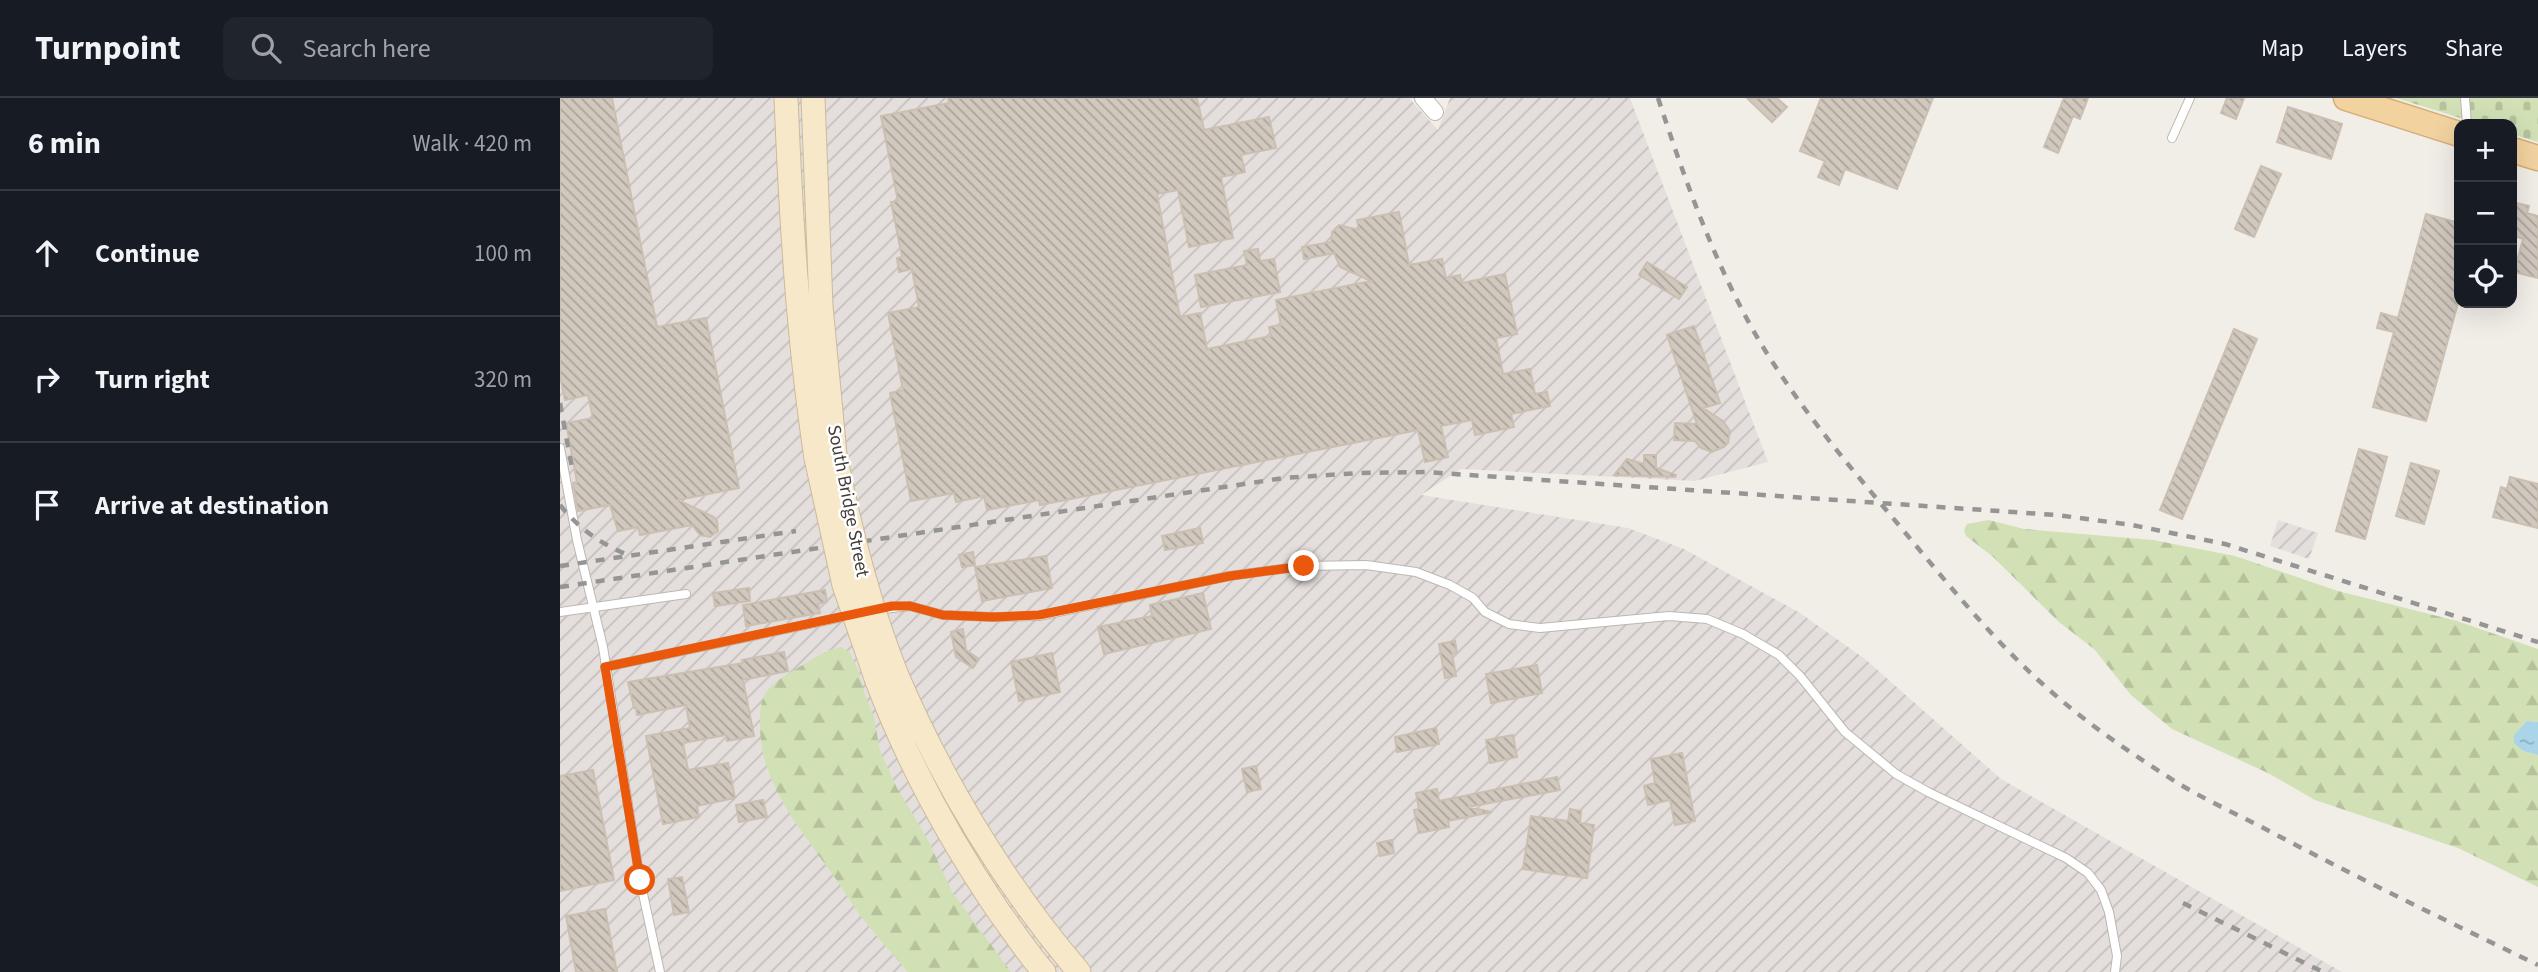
<!DOCTYPE html>
<meta charset="utf-8">
<style>
body{margin:0;font-family:"Source Sans 3",sans-serif;background:#20242c;color:#f1f3f6}
.controls{position:absolute;right:21px;top:21px;display:grid;overflow:hidden;border-radius:14px;box-shadow:0 7px 28px #0002}
.controls button{width:63px;height:63px;display:grid;place-items:center;padding:0;border:0;border-bottom:2px solid #363941;background:#171b24;color:#f1f3f6;font:35px sans-serif}
.stop{position:absolute;width:21px;height:21px;margin:-16px;border:5px solid #ea580c;border-radius:50%;background:#fff}
.stop.end{background:#ea580c;border-color:#fff;box-shadow:0 2px 7px #0008}
.list{margin:0;padding:0;list-style:none}
h2{display:flex;justify-content:space-between;align-items:center;height:91px;margin:0;padding:0 28px;font-size:30px}
h2 small{font-size:23px;font-weight:400;color:#9ea1a6}
.list li{display:grid;grid-template-columns:46px 1fr auto;gap:21px;align-items:center;box-sizing:border-box;height:126px;padding:0 28px;border-top:2px solid #363941}
.list b{display:block;font-size:26px;white-space:nowrap}
.list em{font-size:23px;font-style:normal;color:#9ea1a6}
.icon{flex:none;width:38px;height:38px;fill:none;stroke:currentColor;stroke-width:2;stroke-linecap:round;stroke-linejoin:round}
.map{position:relative;flex:none;width:1978px;height:874px;overflow:hidden}
header{display:flex;align-items:center;gap:42px;box-sizing:border-box;height:98px;padding:0 35px;background:#171b24;border-bottom:2px solid #363941}
header strong{font-size:33px}
nav{display:flex;gap:38px;margin-inline-start:auto;font-size:24px}
.search{width:490px;height:63px;background:#20242c;display:flex;align-items:center;gap:18px;box-sizing:border-box;padding:0 24px;border-radius:14px;color:#9ea1a6;font-size:26px}
main{display:flex}
aside{flex:1;background:#171b24}
.map>svg:first-child{display:block}
</style>
<header>
<strong>Turnpoint</strong>
<div class="search"><svg class="icon" aria-label="search" viewBox="0 0 24 24"><circle cx="10" cy="10" r="6"/><path d="M15 15l6 6"/></svg>Search here</div>
<nav><a>Map</a><a>Layers</a><a>Share</a></nav>
</header>
<main>
<aside>
<h2>6 min<small>Walk · 420 m</small></h2>
<ul class="list">
<li><svg class="icon" aria-label="ahead" viewBox="0 0 24 24"><path d="M12 20V5M6 11l6-6 6 6"/></svg><div><b>Continue</b></div><em>100 m</em></li>
<li><svg class="icon" aria-label="right" viewBox="0 0 24 24"><path d="M7 20v-9h11M14 6l5 5-5 5"/></svg><div><b>Turn right</b></div><em>320 m</em></li>
<li><svg class="icon" aria-label="arrive" viewBox="0 0 24 24"><path d="M6 21V4h12l-3 4 3 4H6"/></svg><div><b>Arrive at destination</b></div></li>
</ul>
</aside>
<div class="map">
<svg width="1978" height="874" viewBox="0 0 1978 874">
<defs>
<pattern id="industrial-furrows" width="10" height="10" patternUnits="userSpaceOnUse" patternTransform="scale(1.75)"><rect width="10" height="10" fill="#e4dfdc"/><path d="M-1 1l2-2M0 10L10 0M9 11l2-2" fill="none" stroke="#c5c0bd"/></pattern>
<pattern id="forest-firs" width="22" height="20" patternUnits="userSpaceOnUse" patternTransform="scale(1.75)"><rect width="22" height="20" fill="#d1e1b5"/><path d="M5 1l3.5 6h-7zM16 11l3.5 6h-7z" fill="#b5c29c"/></pattern>
<pattern id="cemetery-stones" width="16" height="16" patternUnits="userSpaceOnUse" patternTransform="scale(1.75)"><rect width="16" height="16" fill="#d1e1b5"/><path d="M2 7V4a2 2 0 0 1 4 0v3zM10 15v-3a2 2 0 0 1 4 0v3z" fill="#b5c29c"/></pattern>
<pattern id="water-ripples" width="26" height="14" patternUnits="userSpaceOnUse" patternTransform="scale(1.75)"><rect width="26" height="14" fill="#aad4e7"/><path d="M2 4q2-2 4 0t4 0M15 11q2-2 4 0t4 0" fill="none" stroke="#8cadbc"/></pattern>
<pattern id="building-back-hatch" width="6" height="6" patternUnits="userSpaceOnUse" patternTransform="scale(1.75)"><rect width="6" height="6" fill="#d1c8be"/><path d="M-1 5l2 2M0 0l6 6M5-1l2 2" fill="none" stroke="#aba49b"/></pattern>
</defs>
<rect width="100%" height="100%" fill="#f1ede7"/>
<!-- industrial -->
<path fill="url(#industrial-furrows)" d="M 0,0 L 849,0 L 878,32 L 890,0 L 1070,0 L 1208,364 L 1135,383 L 901,371 L 861,397 L 1068,430 L 1124,451 L 1240,515 L 1305,561 L 1441,681 L 1782,874 L 0,874 Z
M 1718,422 L 1758,435 L 1749,461 L 1710,448 Z"/>
<!-- forest -->
<path fill="url(#forest-firs)" d="M 1429,422 L 1464,431 L 1593,442 L 1675,458 L 1778,493 L 1897,523 L 1978,551 L 1978,624 L 1967,623 L 1954,644 L 1963,653 L 1978,657 L 1978,789 L 1898,750 L 1755,702 L 1710,676 L 1612,631 L 1571,597 L 1534,551 L 1499,524 L 1432,458 L 1406,438 L 1404,432 L 1407,426 Z
M 281,549 L 290,555 L 298,572 L 306,600 L 314,619 L 320,653 L 337,690 L 369,744 L 392,794 L 451,874 L 348,874 C 331,854 312,834 297,813 C 288,800 280,786 270,773 C 239,729 200,685 200,627 C 200,618 200,609 203,600 C 209,586 226,577 239,569 C 253,561 265,552 281,549 Z"/>
<!-- cemetery -->
<path fill="url(#cemetery-stones)" d="M 1836,0 L 1978,0 L 1978,44 L 1952,36 L 1952,26 L 1920,26 Z"/>
<!-- water -->
<path fill="url(#water-ripples)" d="M 1967,623 L 1978,624 L 1978,657 L 1963,653 L 1954,645 L 1954,637 Z"/>
<!-- building -->
<path fill="url(#building-back-hatch)" stroke="#cbbfb2" stroke-width="2" d="M 0,0 L 52,0 L 97,229 L 146,220 L 179,390 L 118,402 L 154,419 L 157,423 L 158,433 L 150,439 L 140,437 L 132,427 L 80,437 L 78,429 L 58,433 L 50,407 L 18,413 L 13,385 L 17,384 L 6,325 L 33,320 L 28,297 L 5,302 L 0,278 Z
M 388,0 L 637,0 L 644,32 L 709,19 L 716,50 L 681,57 L 685,74 L 661,79 L 673,140 L 629,149 L 618,92 L 597,96 L 620,219 L 640,215 L 647,251 L 711,238 L 709,229 L 721,227 L 716,202 L 811,183 L 780,169 L 774,155 L 744,161 L 742,149 L 771,144 L 772,134 L 779,127 L 799,132 L 797,122 L 839,114 L 849,167 L 882,161 L 886,180 L 900,177 L 902,185 L 945,176 L 957,236 L 936,240 L 943,276 L 970,271 L 975,296 L 987,294 L 990,308 L 951,316 L 954,329 L 915,337 L 912,322 L 881,328 L 888,359 L 865,364 L 858,332 L 480,407 L 479,402 L 427,412 L 424,398 L 396,404 L 394,395 L 351,403 L 330,295 L 343,292 L 328,215 L 359,209 L 352,171 L 339,174 L 337,160 L 342,159 L 331,104 L 338,103 L 321,18 L 389,5 Z
M 1187,0 L 1217,0 L 1227,9 L 1212,24 Z
M 1261,0 L 1373,0 L 1337,91 L 1285,71 L 1279,87 L 1258,79 L 1265,63 L 1240,53 Z
M 1504,0 L 1528,0 L 1520,21 L 1513,18 L 1498,55 L 1484,49 Z
M 1667,0 L 1684,0 L 1676,21 L 1661,15 Z
M 1728,9 L 1782,26 L 1771,61 L 1717,44 Z
M 1701,68 L 1721,76 L 1694,139 L 1675,131 Z
M 1952,104 L 1969,108 L 1967,115 L 1978,118 L 1978,180 L 1954,174 L 1963,141 L 1952,137 Z
M 1866,116 L 1899,125 L 1899,201 L 1866,323 L 1813,309 L 1834,234 L 1817,230 L 1821,215 L 1838,220 Z
M 698,151 L 700,163 L 714,161 L 720,194 L 641,209 L 635,177 L 687,167 L 684,153 Z
M 1087,164 L 1127,189 L 1119,201 L 1079,177 Z
M 1134,228 L 1160,305 L 1143,310 L 1163,323 L 1170,333 L 1168,345 L 1164,349 L 1152,354 L 1141,350 L 1135,343 L 1114,342 L 1115,325 L 1137,326 L 1107,237 Z
M 1674,231 L 1697,241 L 1622,421 L 1600,412 Z
M 1799,351 L 1827,359 L 1805,441 L 1776,433 Z
M 1084,357 L 1096,357 L 1096,370 L 1116,377 L 1115,379 L 1054,377 L 1067,361 L 1084,366 Z
M 1851,365 L 1879,373 L 1864,426 L 1836,418 Z
M 1950,379 L 1978,386 L 1978,430 L 1933,419 L 1941,389 L 1947,391 Z
M 640,430 L 643,445 L 605,452 L 602,438 Z
M 413,454 L 415,467 L 402,469 L 399,457 Z
M 486,458 L 492,490 L 422,503 L 415,469 Z
M 189,490 L 190,503 L 155,508 L 153,495 Z
M 265,492 L 267,504 L 258,506 L 260,515 L 186,528 L 183,507 Z
M 643,495 L 651,531 L 544,556 L 538,529 L 592,518 L 590,507 Z
M 403,531 L 406,552 L 419,561 L 413,570 L 396,559 L 391,534 Z
M 895,543 L 897,555 L 892,556 L 896,578 L 885,580 L 879,546 Z
M 224,554 L 228,573 L 183,582 L 194,638 L 167,643 L 166,637 L 123,645 L 128,672 L 168,665 L 175,700 L 137,708 L 139,719 L 103,726 L 86,638 L 130,630 L 126,607 L 77,617 L 76,610 L 74,610 L 68,584 L 183,565 L 182,562 Z
M 492,555 L 500,594 L 459,603 L 451,564 Z
M 977,567 L 982,595 L 931,605 L 926,576 Z
M 876,630 L 879,646 L 837,654 L 835,639 Z
M 953,637 L 957,659 L 930,665 L 926,642 Z
M 1122,655 L 1135,723 L 1115,727 L 1110,702 L 1088,707 L 1084,688 L 1095,685 L 1091,661 Z
M 696,668 L 701,691 L 687,694 L 682,671 Z
M 33,672 L 54,782 L 0,793 L 0,678 Z
M 997,679 L 1000,692 L 908,709 L 932,714 L 888,723 L 889,729 L 859,735 L 854,712 L 859,711 L 856,695 L 877,691 L 879,703 Z
M 203,702 L 207,719 L 179,724 L 176,707 Z
M 1010,711 L 1021,713 L 1020,725 L 1034,727 L 1027,780 L 963,771 L 971,718 L 1008,723 Z
M 832,742 L 834,755 L 820,758 L 817,745 Z
M 122,779 L 129,814 L 114,817 L 108,781 Z
M 45,811 L 57,874 L 16,874 L 6,818 Z"/>
<g fill="none" stroke-linecap="round" stroke-linejoin="round">
<defs>
<path id="lane" d="M 1905,0 L 1907,26
M 1612,40 L 1630,0
M 0,350 L 17,442 L 43,549 L 80,782 L 100,874
M 315,512 L 350,508 L 383,517 L 433,519 L 479,518 L 669,478 L 744,468 L 806,467 L 856,474 L 890,487 L 913,500 L 925,514 L 949,526 L 980,530 L 1109,518 L 1147,521 L 1183,536 L 1219,557 L 1240,578 L 1285,634 L 1336,676 L 1368,694 L 1506,760 L 1528,775 L 1541,792 L 1549,814 L 1557,858 L 1555,874
M 0,514 L 126,496
M 45,569 L 292,517"/>
<path id="street" d="M 863,0 L 875,14"/>
<path id="secondary" d="M 226,0 C 231,121 238,241 256,360
M 253,0 L 261,208 L 275,356
M 338,580 C 384,686 444,786 519,874
M 317,583 C 348,665 390,742 439,814 C 454,834 467,855 484,874"/>
<path id="primary" d="M 1786,0 L 1899,36
M 1952,52 L 1978,60"/>
</defs>
<!-- lane casing -->
<use href="#lane" stroke="#beb7ae" stroke-width="10"/>
<!-- street casing -->
<use href="#street" stroke="#beb7ae" stroke-width="18"/>
<!-- secondary casing -->
<use href="#secondary" stroke="#cbba9c" stroke-width="25"/>
<!-- primary casing -->
<use href="#primary" stroke="#d5ad72" stroke-width="27"/>
<!-- lane -->
<use href="#lane" stroke="#fff" stroke-width="8"/>
<!-- street -->
<use href="#street" stroke="#fff" stroke-width="16"/>
<!-- secondary -->
<use href="#secondary" stroke="#f8e8ca" stroke-width="23"/>
<!-- primary -->
<use href="#primary" stroke="#f2d29f" stroke-width="24"/>
<!-- rail -->
<path stroke="#959595" stroke-width="4.5" stroke-dasharray="9 9" stroke-linecap="butt" d="M 1098,0 C 1124,79 1152,159 1193,232 C 1230,297 1279,356 1327,413 C 1382,478 1435,547 1501,602 C 1536,632 1577,659 1616,684 C 1647,703 1681,718 1713,735 C 1800,781 1889,824 1978,867
M 0,305 L 12,370
M 0,407 C 18,430 41,446 68,457
M 0,468 L 236,433
M 0,489 L 724,380 L 799,375 L 865,374 L 1497,417 L 1572,427 L 1665,446 L 1978,544
M 1623,805 L 1763,874"/>
<defs>
<path id="secondary-bridge" d="M 275,356 C 290,433 309,507 338,580
M 256,360 L 284,487 L 317,583"/>
</defs>
<!-- secondary-bridge casing -->
<use href="#secondary-bridge" stroke="#cbba9c" stroke-width="25" stroke-linecap="butt"/>
<!-- secondary-bridge -->
<use href="#secondary-bridge" stroke="#f8e8ca" stroke-width="23"/>
</g>
<g fill="none" stroke-linecap="round" stroke-linejoin="round">
<!-- route -->
<path stroke="#ea580c" stroke-width="9" d="M 80,782 L 45,569 L 332,508 L 350,508 L 383,517 L 433,519 L 479,517 L 670,478 L 744,468"/>
</g>
<g text-anchor="middle" dominant-baseline="central" stroke-width="5" stroke-linejoin="round" paint-order="stroke">
<!-- street labels -->
<g font-size="19" fill="#433d37" stroke="#fff">
<text transform="translate(288 403) rotate(79)">South Bridge Street</text>
</g>
</g>
</svg>
<div class="controls">
<button>+</button>
<button>−</button>
<button><svg class="icon" aria-label="locate" viewBox="0 0 24 24"><circle cx="12" cy="12" r="6"/><path d="M12 2v4M12 18v4M2 12h4M18 12h4"/></svg></button>
</div>
<div class="stop" style="left:80px;top:782px"></div>
<div class="stop end" style="left:744px;top:468px"></div>
</div>
</main>
